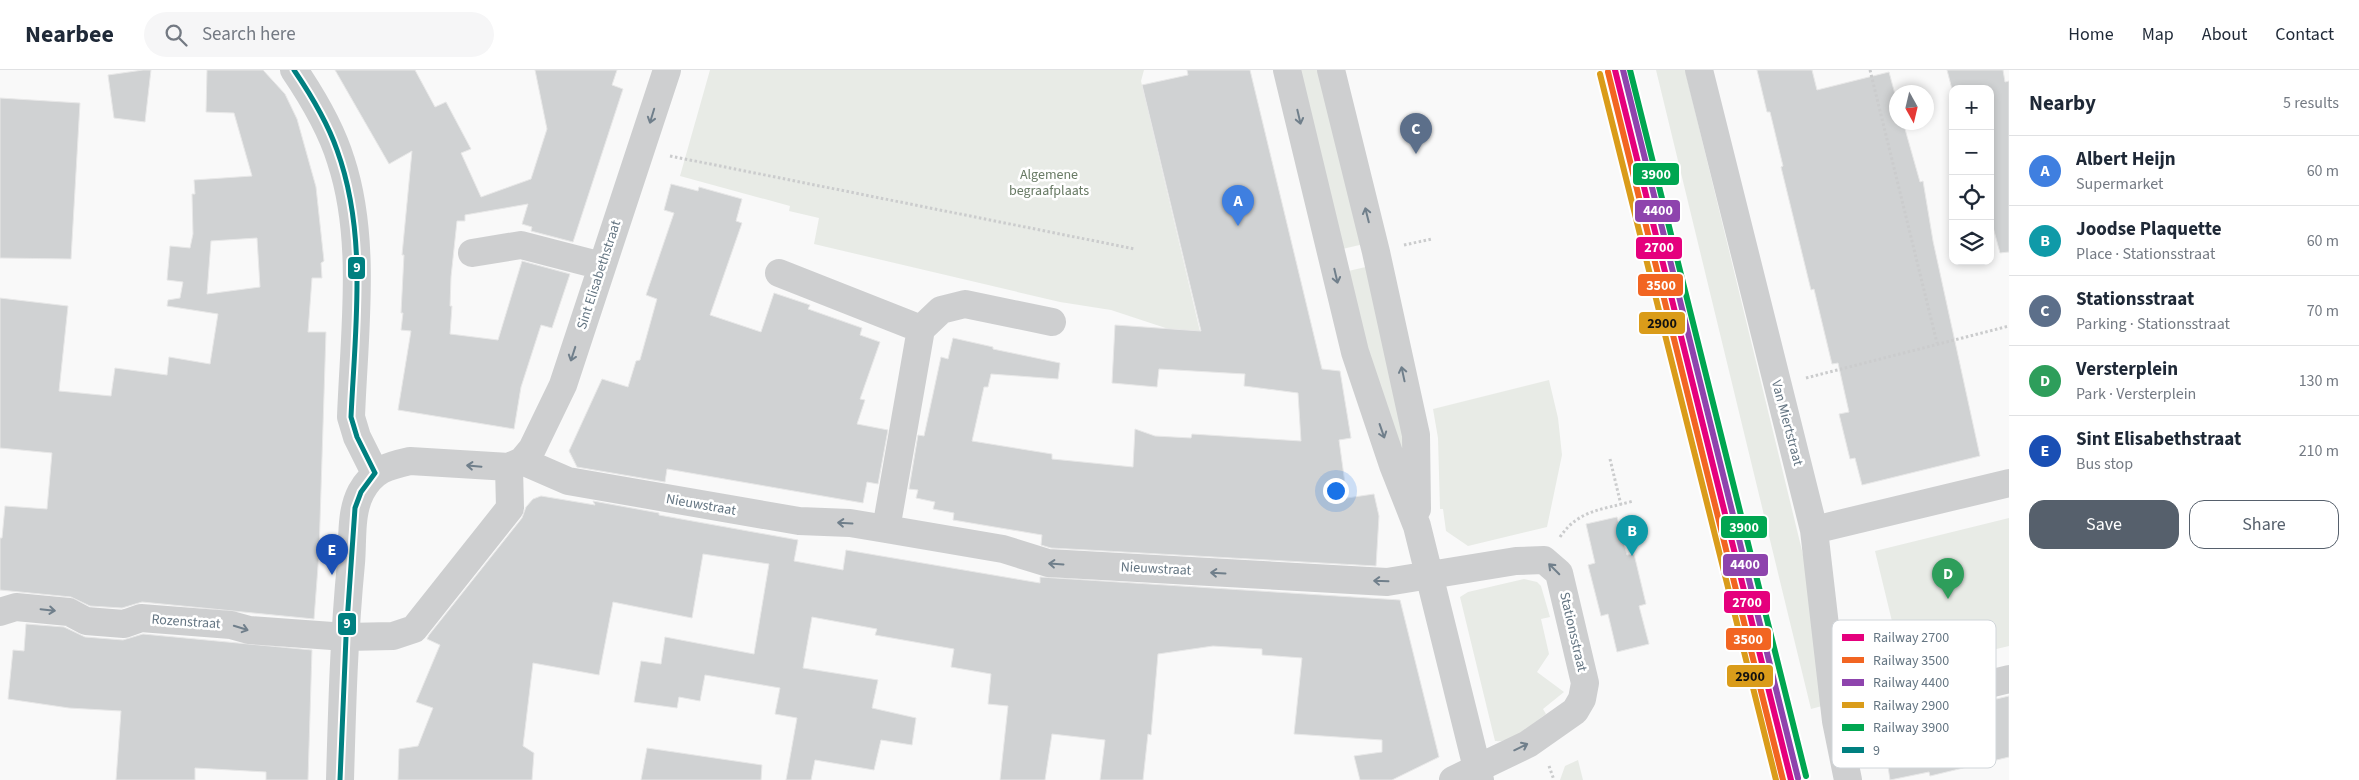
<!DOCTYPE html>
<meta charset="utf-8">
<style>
body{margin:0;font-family:"Source Sans 3",sans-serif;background:#f6f6f7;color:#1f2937}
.controls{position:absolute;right:15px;top:15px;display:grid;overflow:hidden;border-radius:10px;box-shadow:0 2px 8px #0003}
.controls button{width:45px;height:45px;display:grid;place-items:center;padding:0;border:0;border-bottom:1px solid #e0e1e3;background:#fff;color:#1f2937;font:25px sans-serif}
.compass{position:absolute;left:1889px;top:15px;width:45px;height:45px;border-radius:50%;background:#fff;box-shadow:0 2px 8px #0003;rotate:172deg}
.you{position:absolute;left:1335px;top:420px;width:18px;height:18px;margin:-12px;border:4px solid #fff;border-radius:50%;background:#1a73e8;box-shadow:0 0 0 8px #1a73e833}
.badge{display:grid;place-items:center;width:32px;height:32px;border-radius:50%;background:#56606c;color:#fff;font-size:16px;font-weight:700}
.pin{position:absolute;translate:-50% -41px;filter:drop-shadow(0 1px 2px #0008)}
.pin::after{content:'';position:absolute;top:26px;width:18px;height:15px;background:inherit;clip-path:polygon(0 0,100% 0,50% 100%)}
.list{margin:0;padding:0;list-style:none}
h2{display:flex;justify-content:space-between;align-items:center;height:65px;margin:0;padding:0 20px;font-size:21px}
h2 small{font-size:16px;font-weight:400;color:#747a83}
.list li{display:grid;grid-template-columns:32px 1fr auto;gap:15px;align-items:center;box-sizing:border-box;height:70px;padding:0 20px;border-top:1px solid #e0e1e3}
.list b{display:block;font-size:19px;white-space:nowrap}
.list p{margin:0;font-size:16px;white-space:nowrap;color:#747a83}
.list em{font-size:16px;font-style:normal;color:#747a83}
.actions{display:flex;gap:10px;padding:15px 20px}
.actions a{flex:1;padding:11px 0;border:1px solid #56606c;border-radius:15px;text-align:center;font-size:18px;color:#56606c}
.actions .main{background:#56606c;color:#fff}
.icon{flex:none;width:28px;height:28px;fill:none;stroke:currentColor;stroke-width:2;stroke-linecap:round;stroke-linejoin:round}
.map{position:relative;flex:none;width:2009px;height:710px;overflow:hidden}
header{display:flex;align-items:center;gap:30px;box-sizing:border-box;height:70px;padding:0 25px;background:#fff;border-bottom:1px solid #e0e1e3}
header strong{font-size:24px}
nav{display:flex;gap:28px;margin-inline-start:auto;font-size:18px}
.search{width:350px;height:45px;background:#f6f6f7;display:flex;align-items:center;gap:12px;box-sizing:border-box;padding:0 18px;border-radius:28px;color:#747a83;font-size:19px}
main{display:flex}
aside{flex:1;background:#fff}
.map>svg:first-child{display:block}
</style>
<header>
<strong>Nearbee</strong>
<div class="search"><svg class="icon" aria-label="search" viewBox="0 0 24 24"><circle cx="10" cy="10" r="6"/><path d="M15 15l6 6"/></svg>Search here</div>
<nav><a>Home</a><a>Map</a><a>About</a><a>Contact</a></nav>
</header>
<main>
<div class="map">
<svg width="2009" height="710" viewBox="0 0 2009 710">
<rect width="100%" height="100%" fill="#f9f9f9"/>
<!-- green -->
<path fill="#e8ebe6" d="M 710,0 L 1144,0 L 1141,11 L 1202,270 L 1111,240 L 1060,232 L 814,174 L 819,148 L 789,141 L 790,136 L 680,106 Z
M 1295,0 L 1323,0 L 1364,174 L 1338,180 Z
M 1656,0 L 1685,0 L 1806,497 L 1822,636 L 1811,639 Z
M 1370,196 L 1407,352 L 1401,393 L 1344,202 Z
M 1549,310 L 1558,348 L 1562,385 L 1547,457 L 1468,476 L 1446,461 L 1443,439 L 1440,439 L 1438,368 L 1433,339 Z
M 2009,448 L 2009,576 L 1904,601 L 1875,481 Z
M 1524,509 L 1537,512 L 1541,516 L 1550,547 L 1541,549 L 1549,584 L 1537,602 L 1564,622 L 1543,639 L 1546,644 C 1532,654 1514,673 1495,671 L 1460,527 L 1468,522 Z
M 1578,690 L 1583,710 L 1560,710 L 1565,696 Z"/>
<!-- building -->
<path fill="#d0d2d3" stroke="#e8e8e8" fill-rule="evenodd" d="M 143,0 L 151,0 L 145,52 L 114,48 L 108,5 Z
M 207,0 L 263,0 L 285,24 L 297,49 L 316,117 L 324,191 L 321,193 L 322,208 L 312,208 L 308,262 L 326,262 L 319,483 L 314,549 L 142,532 L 122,538 L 90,536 L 71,527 L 0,520 L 0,468 L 2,468 L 5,436 L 47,439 L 52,383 L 0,378 L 0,228 L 68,236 L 59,321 L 111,326 L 115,298 L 167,305 L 169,287 L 210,294 L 218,244 L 167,236 L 168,230 L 180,228 L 183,212 L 167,210 L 170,176 L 190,178 L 193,164 L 192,124 L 195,124 L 194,110 L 252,106 L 234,43 L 206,42 ZM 257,168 L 260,217 L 207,224 L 211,171 Z
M 335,0 L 415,0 L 435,37 L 446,32 L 471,79 L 461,83 L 481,127 L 531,109 L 547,59 L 535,0 L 617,0 L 612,15 L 623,19 L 573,172 L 531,161 L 532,157 L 522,154 L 528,134 L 465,145 L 465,151 L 457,151 L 451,207 L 450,236 L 452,236 L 450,264 L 498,270 L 522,191 L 570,204 L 552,258 L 541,255 L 521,317 L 514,359 L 398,340 L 411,261 L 401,260 L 403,243 L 401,243 L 404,185 L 402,185 L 412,81 L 389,94 Z
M 1187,0 L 1250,0 L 1322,299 L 1340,301 L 1351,368 L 1339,370 L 1347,428 L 1374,424 L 1379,446 L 1376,496 L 1051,478 L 1041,475 L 1042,465 L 953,450 L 954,443 L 933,439 L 935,432 L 916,428 L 918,420 L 909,419 L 918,365 L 924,366 L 941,287 L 948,289 L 953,268 L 993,277 L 993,279 L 1060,293 L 1058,309 L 991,304 L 988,317 L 984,317 L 972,371 L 1052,384 L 1052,389 L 1133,397 L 1135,359 L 1155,366 L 1191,368 L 1192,364 L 1301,371 L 1298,323 L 1244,316 L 1245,304 L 1159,299 L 1157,317 L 1112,313 L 1115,255 L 1201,261 L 1142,15 L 1188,5 Z
M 1757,0 L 1812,0 L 1817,20 L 1889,2 L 1896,28 L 1896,52 L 1903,52 L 1920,112 L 1923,111 L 1933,171 L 1980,386 L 1862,415 L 1855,388 L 1850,389 L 1839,344 L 1849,342 L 1838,293 L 1832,294 L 1814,219 L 1811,220 L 1781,97 L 1783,96 L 1770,42 L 1767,42 Z
M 1947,0 L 2003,0 L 2005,12 L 2009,11 L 2009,182 L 2000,183 L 1990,146 L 1990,19 L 1953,19 L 1953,23 Z
M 0,28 L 80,33 L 71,189 L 0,188 Z
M 671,114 L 698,121 L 699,117 L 742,129 L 736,151 L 742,153 L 710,245 L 761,262 L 774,223 L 810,235 L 808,239 L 862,258 L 860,265 L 880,272 L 860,329 L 865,330 L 857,354 L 888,360 L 878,414 L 867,412 L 863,433 L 667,399 L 665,412 L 577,397 L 569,381 L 602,309 L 628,317 L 636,291 L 640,290 L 657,229 L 646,225 L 674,143 L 664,140 Z
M 541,426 L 595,435 L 593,431 L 659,443 L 659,445 L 798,470 L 794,491 L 843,500 L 846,480 L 1040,513 L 1040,507 L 1400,530 L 1439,687 L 1392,710 L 1360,710 L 1354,686 L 1382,682 L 1382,670 L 1294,664 L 1302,588 L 1262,585 L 1262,579 L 1213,576 L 1158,584 L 1151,665 L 1148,664 L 1143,710 L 1100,710 L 1105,670 L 1052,664 L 1045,710 L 1000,710 L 1008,636 L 988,634 L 991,604 L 951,597 L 954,579 L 875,565 L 877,559 L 812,547 L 803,598 L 878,610 L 872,638 L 916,648 L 912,675 L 881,670 L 874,700 L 815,690 L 811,710 L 786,710 L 797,648 L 775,644 L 780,618 L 705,605 L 700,631 L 679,627 L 677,638 L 634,632 L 641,591 L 661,594 L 665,567 L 754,584 L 769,494 L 703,484 L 692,548 L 613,532 L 599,605 L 533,593 L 523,676 L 534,683 L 532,710 L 398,710 L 399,679 L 418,676 L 433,638 L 416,632 L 440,575 L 427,569 L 429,565 L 522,448 L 526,437 L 533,429 Z
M 1617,447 L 1627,485 L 1634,484 L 1646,534 L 1639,536 L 1649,574 L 1617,582 L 1608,544 L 1601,546 L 1588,495 L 1595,493 L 1586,454 Z
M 26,554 L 64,557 L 85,567 L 123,570 L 143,564 L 312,580 L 308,710 L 266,710 L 266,702 L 195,698 L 195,710 L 116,710 L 121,641 L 69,638 L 8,629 L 13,580 L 24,581 Z
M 2009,626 L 2009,687 L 1930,706 L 1929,702 L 1890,710 L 1886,683 L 1889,682 L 1884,663 L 1888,662 L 1887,656 L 1911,649 L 1922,656 L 1929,645 Z
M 647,678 L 762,695 L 761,710 L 641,710 Z"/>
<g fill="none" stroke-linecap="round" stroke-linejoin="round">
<!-- path -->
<path stroke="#cbcccd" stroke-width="3" stroke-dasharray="2.5 2.5" stroke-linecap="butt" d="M 1870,0 L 1937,273
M 670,86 L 1135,179
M 1404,175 L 1432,169
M 1806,308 L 2009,256
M 1610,389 L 1621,435
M 1560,467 C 1579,439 1603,440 1633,431
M 1549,696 L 1554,710"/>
<!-- minor -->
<path stroke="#cecfd0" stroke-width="28" d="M 294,0 C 313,28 331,58 341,91 C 367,170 354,264 351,347 L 357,367 L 375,403
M 1287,0 L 1355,282 L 1393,395 L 1417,456 L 1480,710
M 1331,0 L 1376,182 L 1416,365 L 1417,439
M 1699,0 L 1814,460 L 1836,651 L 1848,710
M 472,183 L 521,175 L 602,196
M 779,203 L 921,259 L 941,240 L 965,234 L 1052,252
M 522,391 L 568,411 L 799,451 L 850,453 L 886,459 L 1003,479 L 1048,493 L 1387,512 L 1516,491 L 1544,490 L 1559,503 L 1585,613 L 1582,629 L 1575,641 L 1528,674 L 1453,710
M 886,459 L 921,259
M 1814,460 L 2009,413
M 0,542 L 16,537 L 69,542 L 86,551 L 124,554 L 141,548 L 231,555 L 249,560 L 346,567 L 393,566 L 414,559 L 510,438 L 509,397
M 1836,651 L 2009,609
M 340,710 C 342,638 344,565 351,493 C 353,470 350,443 361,422 C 373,400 387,396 410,391 L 509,397 L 522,391 L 532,379 L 563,315 L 667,0"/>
<defs>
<path id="bus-1" d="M 294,0 C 311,25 327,51 337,80 C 368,165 355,259 351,347 L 357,367 L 375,403
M 340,710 L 346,567 L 355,438 L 361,422 L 375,403"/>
</defs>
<!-- bus-1 casing -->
<use href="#bus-1" stroke="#fff" stroke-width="9"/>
<!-- bus-1 -->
<use href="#bus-1" stroke="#008080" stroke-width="5"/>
<defs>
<path id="rail-1" d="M 1615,0 L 1791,710"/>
<path id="rail-2" d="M 1608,2 L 1783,710"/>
<path id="rail-3" d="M 1623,0 L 1798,708"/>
<path id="rail-4" d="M 1600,4 L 1776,710"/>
<path id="rail-5" d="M 1630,0 L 1806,706"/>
</defs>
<!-- rail-1 casing -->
<use href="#rail-1" stroke="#fff" stroke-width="10"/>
<!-- rail-2 casing -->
<use href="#rail-2" stroke="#fff" stroke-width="10"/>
<!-- rail-3 casing -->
<use href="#rail-3" stroke="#fff" stroke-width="10"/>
<!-- rail-4 casing -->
<use href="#rail-4" stroke="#fff" stroke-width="10"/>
<!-- rail-5 casing -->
<use href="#rail-5" stroke="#fff" stroke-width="10"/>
<!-- rail-1 -->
<use href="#rail-1" stroke="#e5007d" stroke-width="6"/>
<!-- rail-2 -->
<use href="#rail-2" stroke="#f26522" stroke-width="6"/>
<!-- rail-3 -->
<use href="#rail-3" stroke="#8e44ad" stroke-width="6"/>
<!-- rail-4 -->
<use href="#rail-4" stroke="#da9c1a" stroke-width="6"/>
<!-- rail-5 -->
<use href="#rail-5" stroke="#00a651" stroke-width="6"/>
</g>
<!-- one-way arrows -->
<defs><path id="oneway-shaft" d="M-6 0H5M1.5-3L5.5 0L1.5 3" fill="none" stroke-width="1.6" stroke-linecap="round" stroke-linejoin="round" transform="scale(1.25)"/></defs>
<g stroke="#707f8b">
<use href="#oneway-shaft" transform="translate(652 46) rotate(107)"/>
<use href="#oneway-shaft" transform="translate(1299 47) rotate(77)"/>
<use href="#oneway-shaft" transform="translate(1367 145) rotate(-104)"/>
<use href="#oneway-shaft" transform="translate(1336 206) rotate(77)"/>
<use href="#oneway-shaft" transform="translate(573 284) rotate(108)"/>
<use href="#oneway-shaft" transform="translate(1403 304) rotate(-102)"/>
<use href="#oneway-shaft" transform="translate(1382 361) rotate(71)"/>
<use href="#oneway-shaft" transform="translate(474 396) rotate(-175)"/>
<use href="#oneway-shaft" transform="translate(845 453) rotate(-177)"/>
<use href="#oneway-shaft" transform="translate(1056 494) rotate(-176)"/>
<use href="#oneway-shaft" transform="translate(1554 499) rotate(-135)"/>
<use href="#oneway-shaft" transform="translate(1218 503) rotate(-177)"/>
<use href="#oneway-shaft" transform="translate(1381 511) rotate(-178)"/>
<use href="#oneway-shaft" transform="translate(48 540) rotate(6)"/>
<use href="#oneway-shaft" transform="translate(241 558) rotate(17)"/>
<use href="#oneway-shaft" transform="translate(1521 677) rotate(-26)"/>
</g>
<g text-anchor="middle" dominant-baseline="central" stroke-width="5" stroke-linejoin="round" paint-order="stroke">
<!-- park labels -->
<g font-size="14" fill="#687a64" stroke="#fff">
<text x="1049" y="105">Algemene<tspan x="1049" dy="16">begraafplaats</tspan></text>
</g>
<!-- street labels -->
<g font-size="14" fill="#657683" stroke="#fff">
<text transform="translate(599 205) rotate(-72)">Sint Elisabethstraat</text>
<text transform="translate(1787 353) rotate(75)">Van Miertstraat</text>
<text transform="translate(701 435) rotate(10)">Nieuwstraat</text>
<text transform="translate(1156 499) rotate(3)">Nieuwstraat</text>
<text transform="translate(186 552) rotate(4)">Rozenstraat</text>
<text transform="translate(1573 562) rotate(77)">Stationsstraat</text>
</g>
</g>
<!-- legend -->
<rect x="1832" y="550" width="164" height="148" rx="8" fill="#fff" stroke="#d1d6da" stroke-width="1"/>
<rect x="1842" y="564" width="22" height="7" fill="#e5007d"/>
<rect x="1842" y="587" width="22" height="6" fill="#f26522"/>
<rect x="1842" y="609" width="22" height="7" fill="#8e44ad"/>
<rect x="1842" y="632" width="22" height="6" fill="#da9c1a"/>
<rect x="1842" y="654" width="22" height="7" fill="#00a651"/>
<rect x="1842" y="677" width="22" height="6" fill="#008080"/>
<g font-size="14" fill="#657683">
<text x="1873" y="572">Railway 2700</text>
<text x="1873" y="595">Railway 3500</text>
<text x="1873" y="617">Railway 4400</text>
<text x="1873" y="640">Railway 2900</text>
<text x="1873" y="662">Railway 3900</text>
<text x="1873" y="685">9</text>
</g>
<g stroke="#fff" stroke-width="2">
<rect x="1632" y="92" width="48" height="24" rx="5" fill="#00a651"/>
<rect x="1634" y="129" width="47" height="24" rx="5" fill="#8e44ad"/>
<rect x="1635" y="166" width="48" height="24" rx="5" fill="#e5007d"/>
<rect x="347" y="186" width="19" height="24" rx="5" fill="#008080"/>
<rect x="1637" y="203" width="47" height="24" rx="5" fill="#f26522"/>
<rect x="1638" y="241" width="48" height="24" rx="5" fill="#da9c1a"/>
<rect x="1720" y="445" width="48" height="24" rx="5" fill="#00a651"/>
<rect x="1722" y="483" width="47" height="24" rx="5" fill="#8e44ad"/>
<rect x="1723" y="520" width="48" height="24" rx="5" fill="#e5007d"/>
<rect x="337" y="542" width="20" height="24" rx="5" fill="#008080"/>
<rect x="1725" y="557" width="47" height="24" rx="5" fill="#f26522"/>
<rect x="1726" y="594" width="48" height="24" rx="5" fill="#da9c1a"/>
</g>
<g font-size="14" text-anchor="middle" font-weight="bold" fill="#fff">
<text x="1656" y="109">3900</text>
<text x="1658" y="145">4400</text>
<text x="1659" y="182">2700</text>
<text x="357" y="202">9</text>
<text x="1661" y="220">3500</text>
<text x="1744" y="462">3900</text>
<text x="1745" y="499">4400</text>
<text x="1747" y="537">2700</text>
<text x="347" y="558">9</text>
<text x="1748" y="574">3500</text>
</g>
<g font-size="14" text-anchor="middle" font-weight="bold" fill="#111">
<text x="1662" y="258">2900</text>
<text x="1750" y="611">2900</text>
</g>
</svg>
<div class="controls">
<button>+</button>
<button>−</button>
<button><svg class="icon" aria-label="locate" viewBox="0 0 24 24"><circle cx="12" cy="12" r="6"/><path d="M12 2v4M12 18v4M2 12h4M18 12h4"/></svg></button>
<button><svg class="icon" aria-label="layers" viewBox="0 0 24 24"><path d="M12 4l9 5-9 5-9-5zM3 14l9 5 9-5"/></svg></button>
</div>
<svg class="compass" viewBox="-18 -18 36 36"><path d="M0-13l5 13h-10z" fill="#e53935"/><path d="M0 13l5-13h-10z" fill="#747a83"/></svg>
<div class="you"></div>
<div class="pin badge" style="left:1238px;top:156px;background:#3f7fe0">A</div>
<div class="pin badge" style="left:1632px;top:486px;background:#0f9aa8">B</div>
<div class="pin badge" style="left:1416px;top:84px;background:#5c6f8a">C</div>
<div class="pin badge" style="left:1948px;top:529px;background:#2e9e5b">D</div>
<div class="pin badge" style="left:332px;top:505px;background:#1a4fb4">E</div>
</div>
<aside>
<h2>Nearby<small>5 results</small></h2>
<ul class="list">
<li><span class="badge" style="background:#3f7fe0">A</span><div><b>Albert Heijn</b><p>Supermarket</p></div><em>60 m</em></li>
<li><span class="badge" style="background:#0f9aa8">B</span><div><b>Joodse Plaquette</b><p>Place · Stationsstraat</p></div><em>60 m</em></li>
<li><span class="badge" style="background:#5c6f8a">C</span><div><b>Stationsstraat</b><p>Parking · Stationsstraat</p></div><em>70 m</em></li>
<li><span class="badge" style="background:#2e9e5b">D</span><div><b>Versterplein</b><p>Park · Versterplein</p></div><em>130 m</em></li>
<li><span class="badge" style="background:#1a4fb4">E</span><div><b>Sint Elisabethstraat</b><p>Bus stop</p></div><em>210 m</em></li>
</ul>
<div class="actions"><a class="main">Save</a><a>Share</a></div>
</aside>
</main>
